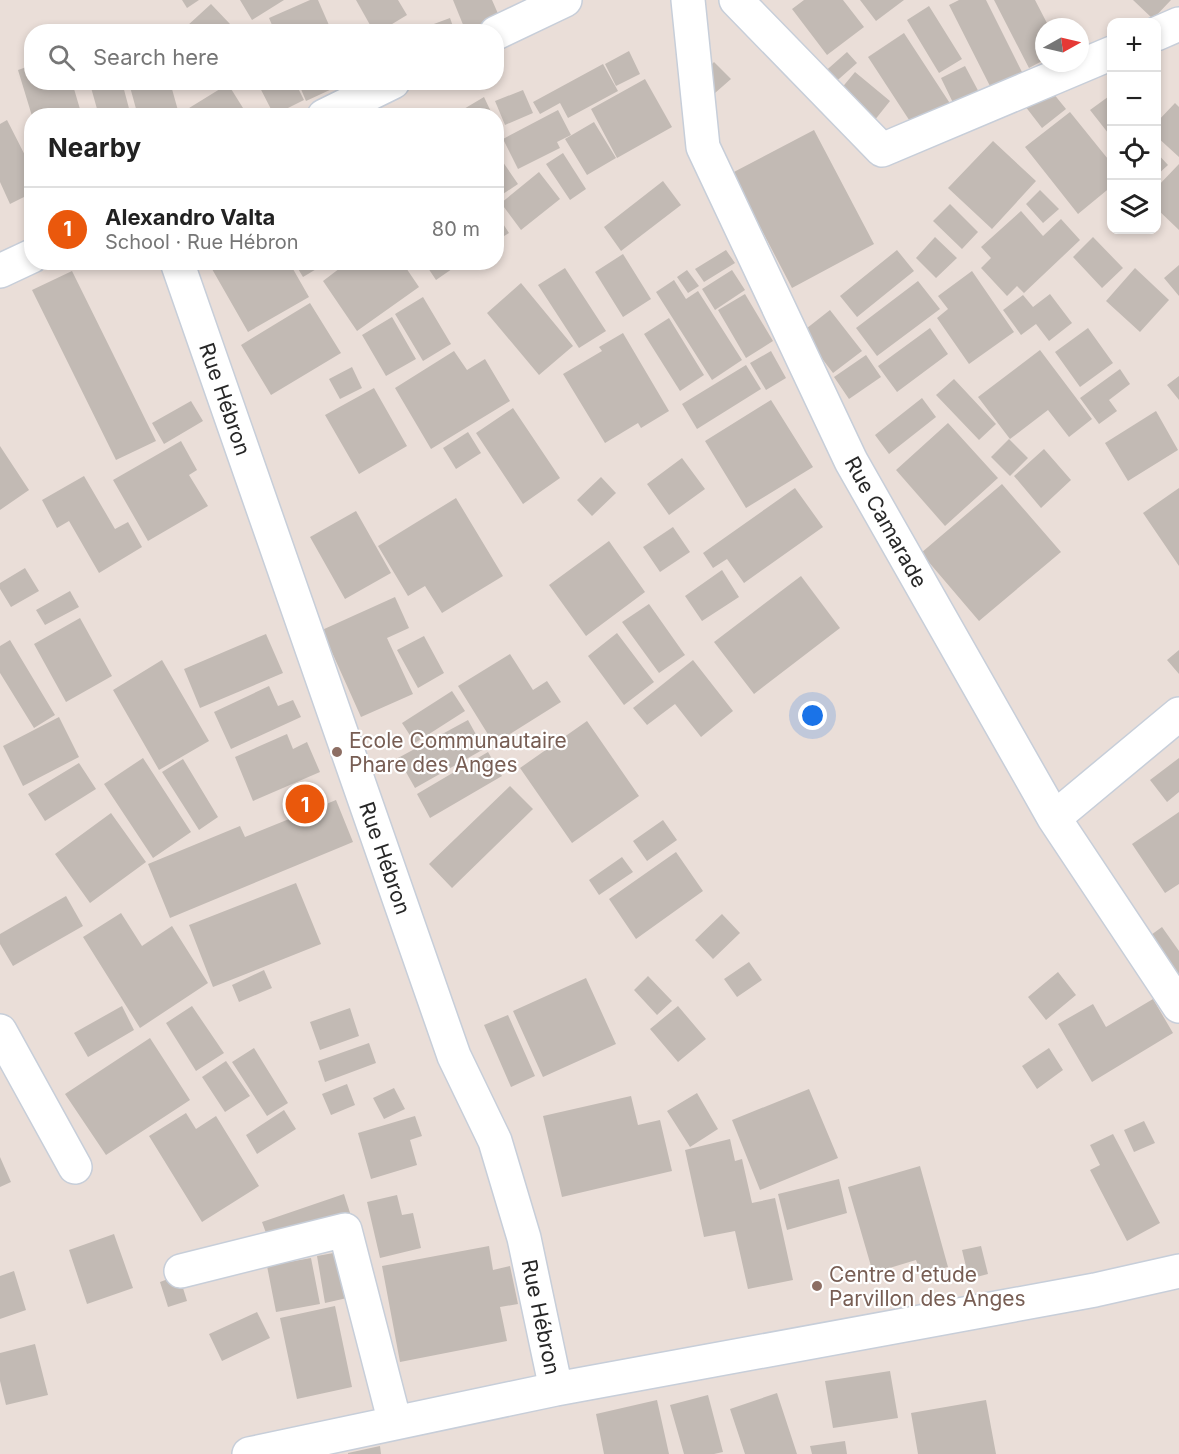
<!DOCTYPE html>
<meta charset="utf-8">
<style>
body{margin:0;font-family:Inter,sans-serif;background:#f2f2f2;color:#222}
.controls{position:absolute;right:18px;top:18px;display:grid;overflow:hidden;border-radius:12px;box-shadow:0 3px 9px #0003}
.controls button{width:54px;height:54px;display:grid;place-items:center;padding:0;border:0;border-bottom:2px solid #e0e0e0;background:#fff;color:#222;font:30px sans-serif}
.compass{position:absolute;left:1035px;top:18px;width:54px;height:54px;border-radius:50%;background:#fff;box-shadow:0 3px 9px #0003;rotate:82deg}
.you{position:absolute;left:813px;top:716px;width:21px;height:21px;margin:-15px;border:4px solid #fff;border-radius:50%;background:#1a73e8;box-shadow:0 0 0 9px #1a73e833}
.badge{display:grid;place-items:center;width:39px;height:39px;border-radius:50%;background:#ea580c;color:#fff;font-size:20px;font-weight:700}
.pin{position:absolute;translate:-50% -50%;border:3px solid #fff;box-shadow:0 2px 6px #0006}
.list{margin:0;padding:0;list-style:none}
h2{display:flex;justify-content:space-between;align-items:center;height:78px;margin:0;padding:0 24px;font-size:26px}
h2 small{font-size:20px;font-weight:400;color:#767676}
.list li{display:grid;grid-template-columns:39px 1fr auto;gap:18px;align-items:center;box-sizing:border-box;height:84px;padding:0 24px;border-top:2px solid #e0e0e0}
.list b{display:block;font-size:22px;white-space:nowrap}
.list p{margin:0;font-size:20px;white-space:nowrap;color:#767676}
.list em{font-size:20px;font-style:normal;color:#767676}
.icon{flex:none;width:33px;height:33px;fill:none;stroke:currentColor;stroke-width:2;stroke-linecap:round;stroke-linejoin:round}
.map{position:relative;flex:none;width:1179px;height:1454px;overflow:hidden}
.search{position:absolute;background:#fff;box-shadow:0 3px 9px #0003;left:24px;top:24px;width:480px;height:66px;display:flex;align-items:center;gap:15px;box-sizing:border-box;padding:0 21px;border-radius:24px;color:#767676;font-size:22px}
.panel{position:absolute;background:#fff;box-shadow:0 3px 9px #0003;left:24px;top:108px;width:480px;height:162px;border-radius:24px}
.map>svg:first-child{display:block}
</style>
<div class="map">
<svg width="1179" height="1454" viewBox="0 0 1179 1454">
<rect width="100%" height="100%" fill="#eaded8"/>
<!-- building -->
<path fill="#c2bab4" d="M 182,0 L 199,0 L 187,8 Z
M 240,0 L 284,0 L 252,20 Z
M 310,0 L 318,0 L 332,32 L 275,32 L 269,18 Z
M 356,0 L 398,0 L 407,15 L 379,32 L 374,32 Z
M 453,0 L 492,0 L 503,25 L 488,32 L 466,32 Z
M 804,0 L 843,0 L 864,27 L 827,55 L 792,9 Z
M 860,0 L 904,0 L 876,21 Z
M 959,0 L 986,0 L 1023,74 L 992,90 L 949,5 Z
M 994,0 L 1035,0 L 1049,27 L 1044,27 L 1044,60 L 1029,68 Z
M 1133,0 L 1171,0 L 1153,19 Z
M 211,4 L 230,24 L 222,32 L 193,32 L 187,26 Z
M 929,6 L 962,59 L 939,73 L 907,20 Z
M 450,18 L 455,32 L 415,32 L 415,31 Z
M 904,33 L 951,105 L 915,129 L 868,57 Z
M 629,51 L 640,74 L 616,86 L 605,64 Z
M 847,52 L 857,63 L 831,86 L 821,75 Z
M 714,62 L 731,79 L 715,93 L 699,77 Z
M 603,64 L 618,91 L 568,118 L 560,103 L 540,114 L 533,102 Z
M 32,65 L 32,82 L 72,82 L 82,116 L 32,116 L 18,70 Z
M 965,66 L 982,98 L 957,111 L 941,78 Z
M 855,72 L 890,101 L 870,126 L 835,96 Z
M 645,79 L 672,127 L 617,158 L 591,109 Z
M 94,82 L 122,82 L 131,116 L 99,116 L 90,84 Z
M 143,82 L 170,82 L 179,114 L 174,116 L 138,116 L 130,87 Z
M 257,82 L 295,82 L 304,100 L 274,115 Z
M 298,82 L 347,82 L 306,101 Z
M 228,84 L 248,116 L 182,116 L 181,113 Z
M 1049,88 L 1066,109 L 1042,128 L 1025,106 Z
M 523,90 L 533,113 L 505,125 L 495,101 Z
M 1112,94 L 1112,138 L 1090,110 Z
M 484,97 L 493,116 L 452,116 Z
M 1175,103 L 1179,107 L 1179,157 L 1156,136 L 1156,123 Z
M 558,110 L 571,135 L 557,142 L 560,148 L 518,169 L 503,139 Z
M 1070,112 L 1112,164 L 1112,186 L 1078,214 L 1025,147 Z
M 7,120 L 32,169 L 32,193 L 10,204 L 0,182 L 0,124 Z
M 594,122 L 616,158 L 587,175 L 565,139 Z
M 814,130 L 874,244 L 792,288 L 732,173 Z
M 993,141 L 1036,181 L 992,229 L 948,188 Z
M 496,152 L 518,184 L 500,196 L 496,191 Z
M 1156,152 L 1168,165 L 1156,176 Z
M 563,153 L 586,189 L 570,200 L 546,164 Z
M 1179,164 L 1179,230 L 1156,208 L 1156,188 Z
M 539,172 L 560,199 L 521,230 L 501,203 Z
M 663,181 L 681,205 L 621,251 L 604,227 Z
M 1040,190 L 1059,209 L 1043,223 L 1026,204 Z
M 950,204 L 978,232 L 962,249 L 933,221 Z
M 1021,211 L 1043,236 L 1061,219 L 1080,240 L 1024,293 L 1017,286 L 1007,296 L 981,268 L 991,258 L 981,247 Z
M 496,213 L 509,233 L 496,241 Z
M 935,237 L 957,258 L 936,278 L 916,258 Z
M 1093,237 L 1123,268 L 1102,288 L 1073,257 Z
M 726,250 L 735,263 L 704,282 L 695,269 Z
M 897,250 L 914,271 L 857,317 L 840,296 Z
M 623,254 L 651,299 L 623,317 L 595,272 Z
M 208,262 L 289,262 L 309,297 L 248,332 Z
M 294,262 L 328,262 L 303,277 Z
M 348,262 L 402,262 L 419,287 L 357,331 L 323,281 Z
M 424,262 L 462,262 L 436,280 Z
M 1179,265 L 1179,296 L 1164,278 Z
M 565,268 L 606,331 L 579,348 L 538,285 Z
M 1135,268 L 1169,300 L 1140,332 L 1106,301 Z
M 687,270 L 699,286 L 688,293 L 677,277 Z
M 732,270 L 745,290 L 715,310 L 702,289 Z
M 72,271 L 156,441 L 116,460 L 32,290 Z
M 972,271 L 1014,332 L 969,364 L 937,318 L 948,309 L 938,296 Z
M 674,280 L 686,299 L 698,291 L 742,360 L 712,380 L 656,292 Z
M 918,281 L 940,309 L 877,356 L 856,328 Z
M 521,283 L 573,346 L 539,375 L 487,313 Z
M 745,294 L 773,341 L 746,358 L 718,310 Z
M 1050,294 L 1072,323 L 1049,341 L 1036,324 L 1021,335 L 1003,310 L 1023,295 L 1033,307 Z
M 423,297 L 451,344 L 423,361 L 395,314 Z
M 310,303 L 341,353 L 271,395 L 241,345 Z
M 830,310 L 862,351 L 833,373 L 802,332 Z
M 392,317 L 416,359 L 386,376 L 362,335 Z
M 669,318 L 704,375 L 680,391 L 644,334 Z
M 930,328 L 948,354 L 897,392 L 878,366 Z
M 1088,328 L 1113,363 L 1080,387 L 1055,352 Z
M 623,333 L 669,411 L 641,428 L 638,423 L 605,443 L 563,374 L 602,351 L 599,347 Z
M 1040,350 L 1092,419 L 1069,437 L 1048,410 L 1010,439 L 978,397 Z
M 454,351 L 467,370 L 485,359 L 510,401 L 431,449 L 395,388 Z
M 771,351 L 786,378 L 766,390 L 750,363 Z
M 866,355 L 881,377 L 849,399 L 834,377 Z
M 746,365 L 761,389 L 697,429 L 682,404 Z
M 352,367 L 362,388 L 340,399 L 329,379 Z
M 1120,369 L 1130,384 L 1109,400 L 1117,411 L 1099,424 L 1080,398 Z
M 1179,376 L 1179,400 L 1167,385 Z
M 954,379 L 996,424 L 979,440 L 936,395 Z
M 374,388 L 407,446 L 359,474 L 325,415 Z
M 922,398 L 936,417 L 889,454 L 875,435 Z
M 771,400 L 813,467 L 746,508 L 705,441 Z
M 191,401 L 203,421 L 164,444 L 152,423 Z
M 513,408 L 560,478 L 523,504 L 476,433 Z
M 1156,411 L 1178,450 L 1128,481 L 1105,443 Z
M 948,423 L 998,478 L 945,526 L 896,470 Z
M 468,432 L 481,453 L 456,469 L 443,448 Z
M 1009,439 L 1028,458 L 1010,476 L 991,457 Z
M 181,441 L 197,470 L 189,475 L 208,506 L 148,541 L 113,480 Z
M 0,446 L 29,490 L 0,510 Z
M 1044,449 L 1071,480 L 1041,508 L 1014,476 Z
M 682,458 L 705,489 L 669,515 L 647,484 Z
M 84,476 L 115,529 L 128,522 L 142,547 L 99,573 L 69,521 L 57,528 L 42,500 Z
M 601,477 L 616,493 L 592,516 L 577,500 Z
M 1002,484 L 1061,552 L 979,621 L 921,553 Z
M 795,488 L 823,527 L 744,583 L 727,559 L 713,568 L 703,553 Z
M 1179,488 L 1179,566 L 1143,513 Z
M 456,498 L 503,576 L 442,613 L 425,586 L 408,596 L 378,546 Z
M 356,511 L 391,573 L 345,599 L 310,537 Z
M 673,527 L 690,552 L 660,572 L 643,547 Z
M 609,541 L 645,592 L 586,636 L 549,585 Z
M 25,568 L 39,591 L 11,607 L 0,589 L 0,583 Z
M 722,570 L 739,597 L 702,621 L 685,596 Z
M 801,576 L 840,628 L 754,694 L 714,642 Z
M 70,591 L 79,607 L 45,625 L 36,610 Z
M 395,597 L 409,628 L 387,638 L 413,694 L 361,717 L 322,630 Z
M 649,604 L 685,655 L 659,673 L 622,622 Z
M 80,618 L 112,676 L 66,702 L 34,644 Z
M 617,633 L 654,682 L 624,705 L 588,656 Z
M 266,634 L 283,673 L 200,708 L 184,669 Z
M 424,636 L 444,673 L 418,688 L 397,650 Z
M 10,640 L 55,715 L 34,728 L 0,673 L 0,646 Z
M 1179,650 L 1179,674 L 1167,660 Z
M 510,654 L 533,690 L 547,681 L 561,702 L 494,744 L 458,686 Z
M 162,660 L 209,741 L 159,770 L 113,690 Z
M 693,660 L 733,711 L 701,737 L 675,704 L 647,725 L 633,708 Z
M 269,686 L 278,706 L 293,700 L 301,717 L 231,749 L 214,712 Z
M 452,691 L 465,711 L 415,743 L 402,723 Z
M 59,717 L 79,757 L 23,786 L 3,746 Z
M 468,720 L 484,749 L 415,788 L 398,758 Z
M 587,721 L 639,796 L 572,843 L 520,768 Z
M 287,734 L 293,749 L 307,742 L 320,772 L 253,801 L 235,757 Z
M 488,752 L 502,776 L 430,818 L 417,794 Z
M 143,758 L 191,832 L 153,858 L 104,784 Z
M 1179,758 L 1179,792 L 1167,802 L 1150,780 Z
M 183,759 L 218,817 L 199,830 L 162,772 Z
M 79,763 L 96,789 L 45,821 L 28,794 Z
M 510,786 L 533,809 L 452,888 L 429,864 Z
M 336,800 L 353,842 L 170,918 L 148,864 L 240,826 L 245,837 Z
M 1179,812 L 1179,884 L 1165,893 L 1132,844 Z
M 111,813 L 146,862 L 90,903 L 55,854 Z
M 663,820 L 677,840 L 647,861 L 633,841 Z
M 676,852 L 703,891 L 636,939 L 609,899 Z
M 622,857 L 633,872 L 599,895 L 589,880 Z
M 296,883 L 321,944 L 213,987 L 189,925 Z
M 66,896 L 83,926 L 13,966 L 0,944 L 0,934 Z
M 121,913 L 142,946 L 172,926 L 208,983 L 140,1028 L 83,937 Z
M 722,914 L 740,933 L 713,959 L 695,940 Z
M 1162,927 L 1179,951 L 1179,992 L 1144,940 Z
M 749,962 L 762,980 L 737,997 L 724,979 Z
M 264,970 L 272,988 L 239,1002 L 232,985 Z
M 1058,972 L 1076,995 L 1046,1020 L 1028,997 Z
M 648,976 L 672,1001 L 657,1015 L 634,990 Z
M 586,978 L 616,1044 L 543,1077 L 513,1011 Z
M 1153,999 L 1173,1033 L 1092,1082 L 1058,1024 L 1093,1004 L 1106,1027 Z
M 122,1006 L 134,1030 L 88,1057 L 74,1033 Z
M 192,1006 L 224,1053 L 196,1071 L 166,1023 Z
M 678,1006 L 706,1039 L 678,1062 L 650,1029 Z
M 350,1008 L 359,1036 L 320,1050 L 310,1022 Z
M 508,1015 L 535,1076 L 511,1087 L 484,1025 Z
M 150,1038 L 190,1100 L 106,1155 L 65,1094 Z
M 369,1043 L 376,1063 L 325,1082 L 318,1061 Z
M 254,1048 L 288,1103 L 267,1116 L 232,1062 Z
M 1049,1048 L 1063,1070 L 1037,1089 L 1022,1066 Z
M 226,1061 L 250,1096 L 225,1112 L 202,1077 Z
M 347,1084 L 355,1105 L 331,1115 L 322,1094 Z
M 394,1088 L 405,1109 L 384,1119 L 373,1098 Z
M 809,1089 L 838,1158 L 760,1190 L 732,1120 Z
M 697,1093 L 718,1129 L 690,1147 L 667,1111 Z
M 631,1096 L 638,1125 L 660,1120 L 672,1171 L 562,1197 L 543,1116 Z
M 284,1110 L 296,1129 L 257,1154 L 246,1135 Z
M 186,1113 L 196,1129 L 216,1116 L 259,1186 L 202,1222 L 149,1136 Z
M 415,1116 L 422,1136 L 410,1140 L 417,1165 L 371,1179 L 358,1133 Z
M 1144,1121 L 1155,1143 L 1134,1152 L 1124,1130 Z
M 1113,1134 L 1160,1223 L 1127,1241 L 1090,1170 L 1100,1165 L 1090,1145 Z
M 730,1139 L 735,1161 L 742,1159 L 752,1203 L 775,1198 L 793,1280 L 748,1289 L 735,1231 L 704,1237 L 685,1150 Z
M 0,1157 L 11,1182 L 0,1187 Z
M 920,1166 L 948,1267 L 921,1274 L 916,1260 L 873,1273 L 848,1187 Z
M 839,1179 L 847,1213 L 787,1230 L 778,1194 Z
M 344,1194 L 351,1216 L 270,1244 L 262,1222 Z
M 397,1195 L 402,1215 L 413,1213 L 421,1248 L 380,1258 L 367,1202 Z
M 114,1234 L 133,1288 L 87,1304 L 69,1250 Z
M 489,1246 L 493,1270 L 510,1266 L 518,1304 L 500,1307 L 507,1341 L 400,1362 L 382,1266 Z
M 981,1246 L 988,1274 L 969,1279 L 962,1250 Z
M 339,1252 L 347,1298 L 325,1303 L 317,1256 Z
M 311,1258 L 320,1304 L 276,1312 L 267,1266 Z
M 14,1271 L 26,1310 L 0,1319 L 0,1276 Z
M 179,1275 L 187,1301 L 168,1307 L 160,1282 Z
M 335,1306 L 352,1387 L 297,1399 L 280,1318 Z
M 257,1312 L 270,1338 L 222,1361 L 209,1334 Z
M 35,1344 L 48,1395 L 6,1405 L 0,1381 L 0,1353 Z
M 890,1371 L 898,1418 L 833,1428 L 825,1381 Z
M 777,1393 L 797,1454 L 745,1454 L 730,1409 Z
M 708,1395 L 723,1452 L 714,1454 L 684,1454 L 670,1405 Z
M 657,1400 L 669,1454 L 604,1454 L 596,1414 Z
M 986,1400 L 996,1454 L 918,1454 L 911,1413 Z
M 845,1441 L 847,1454 L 812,1454 L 810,1446 Z
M 380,1446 L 381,1454 L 348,1454 L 348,1453 Z"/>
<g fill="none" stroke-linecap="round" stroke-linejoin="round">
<defs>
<path id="minor" d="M 688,0 L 703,147 L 851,461 L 1054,818 L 1179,1006
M 736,0 L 882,150 L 1112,53
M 496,33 L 565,0
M 1156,34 L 1179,24
M 324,116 L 393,82
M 177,262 L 454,1056 L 495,1141 L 524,1238 L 556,1389
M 0,271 L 32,256
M 1054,818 L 1179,714
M 0,1031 L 75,1167
M 181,1271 L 345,1230 L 395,1423
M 249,1454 L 556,1389 L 1095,1290 L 1179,1271"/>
</defs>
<!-- minor casing -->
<use href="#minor" stroke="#c7ced9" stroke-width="36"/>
<!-- minor -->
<use href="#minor" stroke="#fff" stroke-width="33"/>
</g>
<!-- markers -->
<g fill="#8d6e63" stroke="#fff" stroke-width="2">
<circle cx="337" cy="752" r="6"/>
<circle cx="817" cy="1286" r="6"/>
</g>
<g text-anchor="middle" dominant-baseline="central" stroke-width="4.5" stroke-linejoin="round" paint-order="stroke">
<!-- street labels -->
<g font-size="21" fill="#272727" stroke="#fff">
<text transform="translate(225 399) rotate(71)">Rue Hébron</text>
<text transform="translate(886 522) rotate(61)">Rue Camarade</text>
<text transform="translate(385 858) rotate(71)">Rue Hébron</text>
<text transform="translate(541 1317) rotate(78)">Rue Hébron</text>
</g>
<!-- education labels -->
<g font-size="21" fill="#785e54" stroke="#fff" text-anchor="start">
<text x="349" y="740">Ecole Communautaire<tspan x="349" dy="24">Phare des Anges</tspan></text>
<text x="829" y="1274">Centre d'etude<tspan x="829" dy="24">Parvillon des Anges</tspan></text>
</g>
</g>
</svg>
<div class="controls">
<button>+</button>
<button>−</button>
<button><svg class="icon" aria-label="locate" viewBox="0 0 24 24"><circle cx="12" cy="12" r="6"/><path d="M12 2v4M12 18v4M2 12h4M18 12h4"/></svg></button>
<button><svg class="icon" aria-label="layers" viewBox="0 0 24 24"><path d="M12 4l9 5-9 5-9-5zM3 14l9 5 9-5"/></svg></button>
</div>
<svg class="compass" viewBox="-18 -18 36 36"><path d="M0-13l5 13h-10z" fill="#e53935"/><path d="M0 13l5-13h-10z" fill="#767676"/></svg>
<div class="you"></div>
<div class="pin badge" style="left:305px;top:804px">1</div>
<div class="search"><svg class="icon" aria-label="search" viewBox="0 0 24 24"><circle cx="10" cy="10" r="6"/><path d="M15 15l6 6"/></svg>Search here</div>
<section class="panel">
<h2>Nearby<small></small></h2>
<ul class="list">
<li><span class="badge">1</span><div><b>Alexandro Valta</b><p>School · Rue Hébron</p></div><em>80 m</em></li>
</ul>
</section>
</div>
